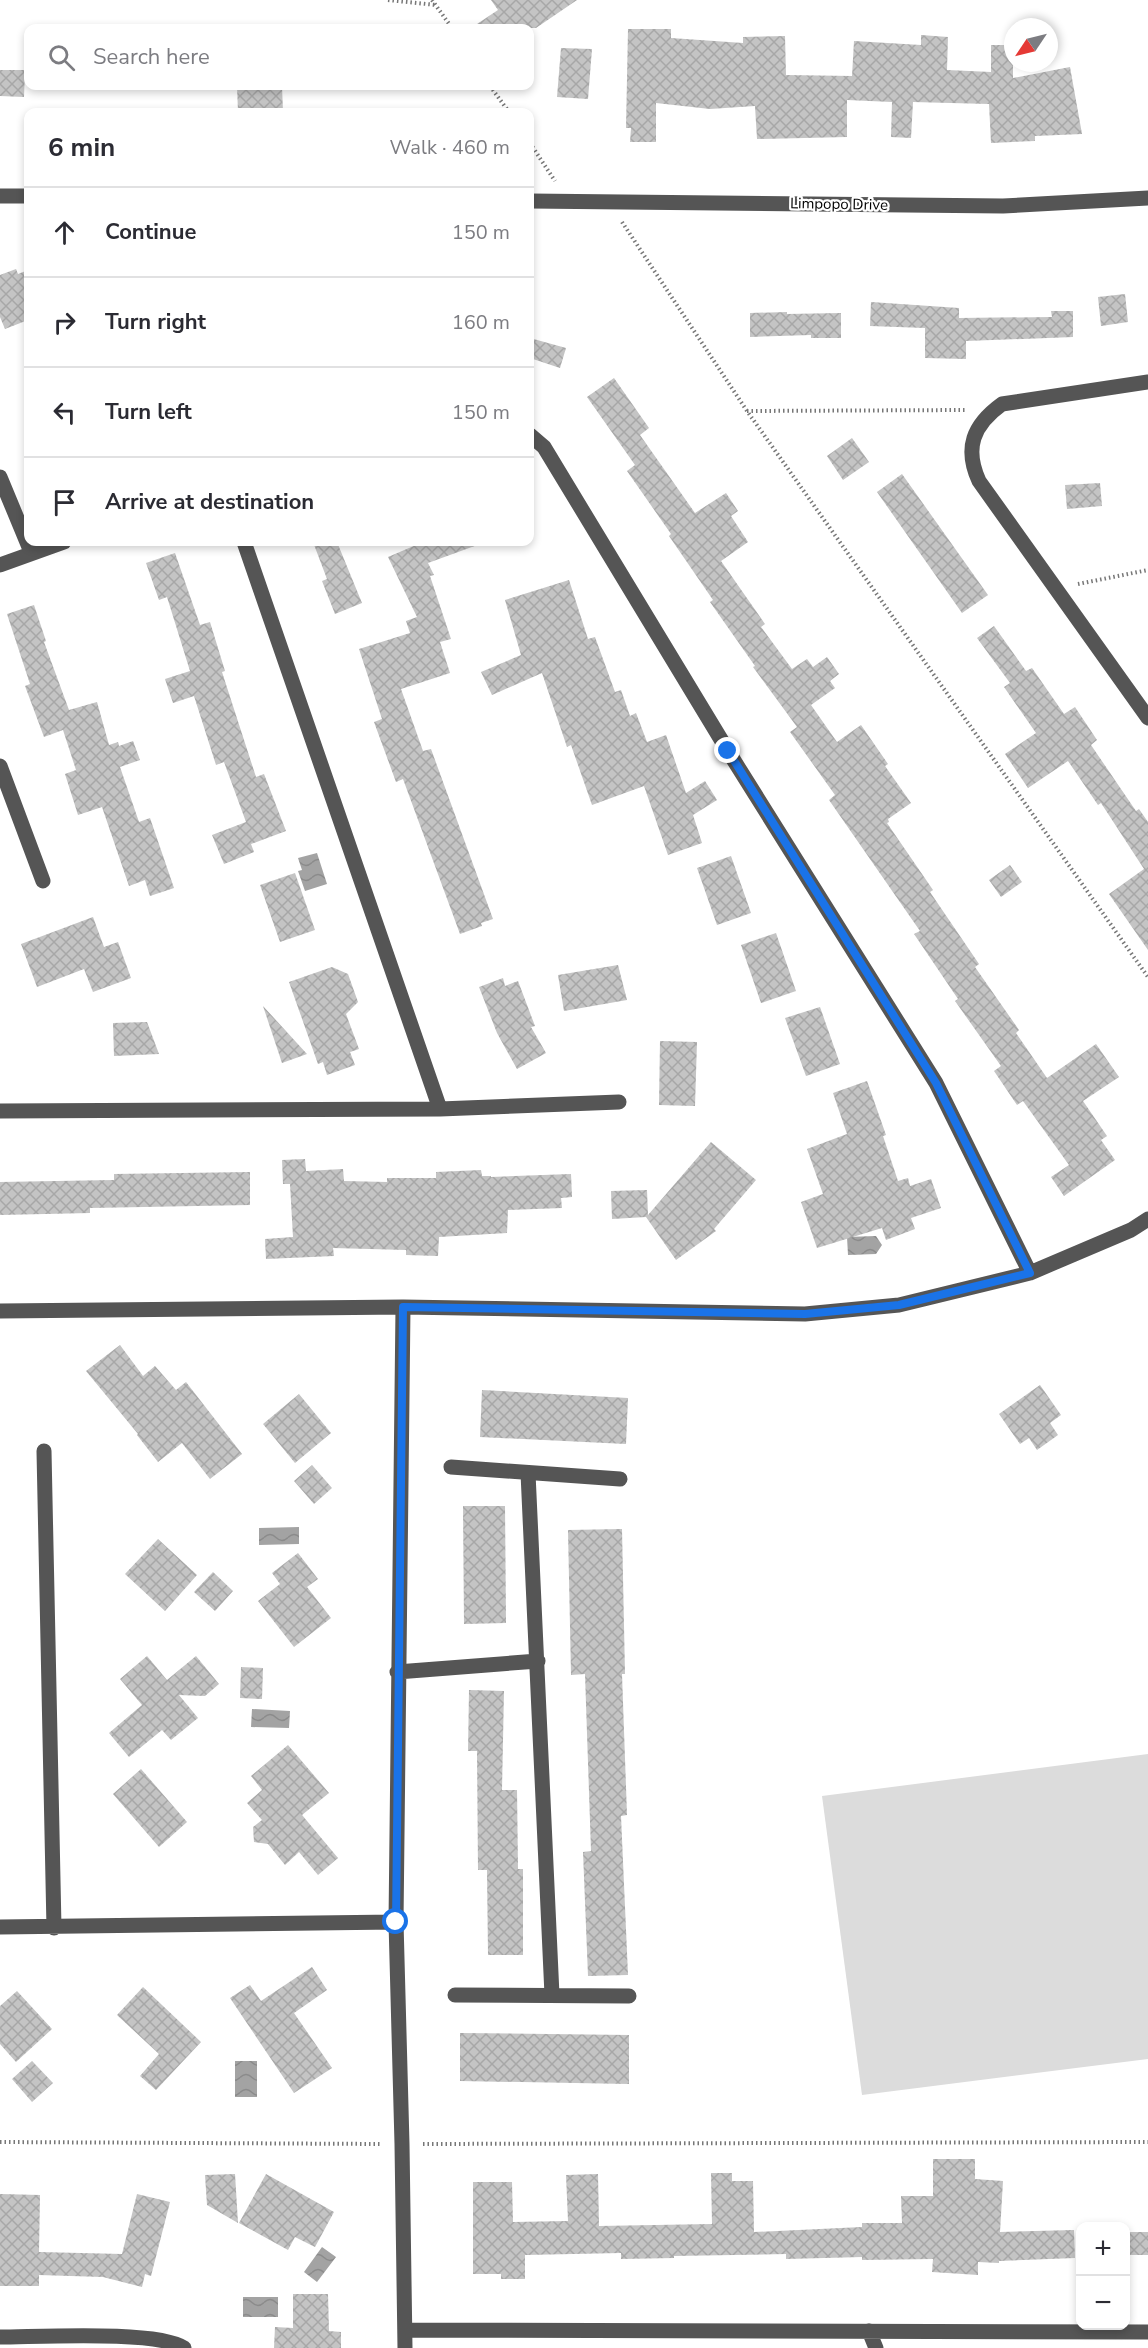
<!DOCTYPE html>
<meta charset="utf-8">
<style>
body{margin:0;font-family:"Nunito Sans",sans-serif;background:#f7f7f7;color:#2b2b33}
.controls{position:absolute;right:18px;bottom:18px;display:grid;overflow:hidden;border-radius:12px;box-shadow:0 3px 9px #0003}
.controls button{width:54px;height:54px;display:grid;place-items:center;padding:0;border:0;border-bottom:2px solid #e1e1e2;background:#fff;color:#2b2b33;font:30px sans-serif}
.compass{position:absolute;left:1004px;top:18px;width:54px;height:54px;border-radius:50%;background:#fff;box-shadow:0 3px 9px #0003;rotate:235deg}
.stop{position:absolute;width:18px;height:18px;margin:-14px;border:4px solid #1a73e8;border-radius:50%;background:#fff}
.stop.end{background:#1a73e8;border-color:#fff;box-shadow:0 2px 6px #0008}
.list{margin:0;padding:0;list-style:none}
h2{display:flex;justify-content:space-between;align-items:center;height:78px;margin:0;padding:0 24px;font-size:26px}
h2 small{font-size:20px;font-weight:400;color:#7c7c81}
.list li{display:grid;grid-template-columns:39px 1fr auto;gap:18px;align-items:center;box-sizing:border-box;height:90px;padding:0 24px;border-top:2px solid #e1e1e2}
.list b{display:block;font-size:22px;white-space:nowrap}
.list em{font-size:20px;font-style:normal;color:#7c7c81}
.icon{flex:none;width:33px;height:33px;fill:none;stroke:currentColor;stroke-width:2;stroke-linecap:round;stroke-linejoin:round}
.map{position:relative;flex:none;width:1148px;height:2348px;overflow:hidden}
.search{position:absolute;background:#fff;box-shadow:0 3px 9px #0003;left:24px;top:24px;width:510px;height:66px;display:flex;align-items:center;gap:15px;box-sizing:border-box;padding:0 21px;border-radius:12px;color:#7c7c81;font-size:22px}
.panel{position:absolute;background:#fff;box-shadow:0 3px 9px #0003;left:24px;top:108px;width:510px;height:438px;border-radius:12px}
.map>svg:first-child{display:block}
</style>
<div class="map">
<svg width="1148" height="2348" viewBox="0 0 1148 2348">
<defs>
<pattern id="water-waves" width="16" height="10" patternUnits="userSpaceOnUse" patternTransform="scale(1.5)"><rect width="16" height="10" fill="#a3a3a3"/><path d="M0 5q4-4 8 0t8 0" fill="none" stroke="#8b8b8b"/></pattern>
<pattern id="building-cross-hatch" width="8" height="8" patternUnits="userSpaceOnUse" patternTransform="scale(1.5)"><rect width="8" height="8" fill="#c4c4c4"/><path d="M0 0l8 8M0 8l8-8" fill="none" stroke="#a7a7a7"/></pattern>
</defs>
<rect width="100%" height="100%" fill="#fff"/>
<!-- park -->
<path fill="#dcdcdc" d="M 1148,1754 L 1148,2059 L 862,2095 L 822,1796 Z"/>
<!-- water -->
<path fill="url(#water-waves)" d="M 317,853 L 327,884 L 305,891 L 298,871 L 302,870 L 298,858 Z
M 876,1236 L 882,1245 L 876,1254 L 848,1255 L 847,1237 Z
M 299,1527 L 299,1544 L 259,1545 L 259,1528 Z
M 252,1709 L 290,1711 L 289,1728 L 251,1727 Z
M 235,2061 L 257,2061 L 257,2097 L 235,2097 Z
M 322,2247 L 336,2257 L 317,2282 L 304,2272 Z
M 243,2297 L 278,2297 L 278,2317 L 243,2317 Z"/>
<!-- building -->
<path fill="url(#building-cross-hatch)" d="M 491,0 L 577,0 L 536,28 L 471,28 L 498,10 Z
M 628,29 L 671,29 L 671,38 L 743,43 L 743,37 L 785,36 L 786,75 L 852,76 L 854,41 L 921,45 L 921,35 L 948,37 L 947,70 L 991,72 L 991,45 L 1013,45 L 1013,78 L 1070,67 L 1082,134 L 1035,136 L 1035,141 L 991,143 L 989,104 L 913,102 L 911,138 L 891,137 L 892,102 L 847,100 L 847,137 L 757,139 L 755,106 L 710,109 L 656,103 L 656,142 L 630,142 L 631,128 L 626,128 Z
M 561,48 L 592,49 L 588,99 L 557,97 Z
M 0,70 L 25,70 L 24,97 L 0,96 Z
M 237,86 L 282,86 L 283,112 L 238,112 Z
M 16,269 L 18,274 L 28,270 L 28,320 L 5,329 L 0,317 L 0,275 Z
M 1125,294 L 1128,322 L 1101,326 L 1098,297 Z
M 871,302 L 959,308 L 959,318 L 1052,317 L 1051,311 L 1073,311 L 1073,337 L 966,341 L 966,359 L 925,358 L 925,328 L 870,326 Z
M 787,312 L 787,314 L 841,313 L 841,338 L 811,338 L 811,335 L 750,337 L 750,313 Z
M 530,338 L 566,348 L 560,368 L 530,358 Z
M 614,378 L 649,428 L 640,435 L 695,513 L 726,493 L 738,511 L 731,516 L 748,542 L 721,561 L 765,624 L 761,627 L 792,669 L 807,659 L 813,667 L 827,657 L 839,674 L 830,681 L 835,688 L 811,705 L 837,742 L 861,725 L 888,764 L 885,766 L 911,803 L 888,819 L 889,822 L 887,823 L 933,890 L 930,892 L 979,964 L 975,967 L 1019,1030 L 1016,1033 L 1047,1078 L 1096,1044 L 1119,1077 L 1083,1101 L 1107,1136 L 1101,1140 L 1115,1160 L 1064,1196 L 1051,1177 L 1069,1165 L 1023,1101 L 1017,1105 L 994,1071 L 1001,1066 L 955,1001 L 958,999 L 914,934 L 920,931 L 829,800 L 835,795 L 790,732 L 797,727 L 753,667 L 755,666 L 710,602 L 713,600 L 669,536 L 671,534 L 627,471 L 635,465 L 587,397 Z
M 852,438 L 869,462 L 843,480 L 827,456 Z
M 902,474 L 988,595 L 962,613 L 877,492 Z
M 1100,483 L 1102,506 L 1067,509 L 1065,485 Z
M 313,542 L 337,542 L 362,603 L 335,614 L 322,581 L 327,579 Z
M 423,542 L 479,542 L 480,544 L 428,563 L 434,575 L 430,576 L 451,639 L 440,642 L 450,673 L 401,689 L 423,751 L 431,749 L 493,919 L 481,923 L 482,926 L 460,934 L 403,779 L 396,782 L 374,722 L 382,719 L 359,649 L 410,633 L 406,621 L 417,617 L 388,557 Z
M 175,553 L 200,625 L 210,622 L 225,671 L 222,672 L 256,777 L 264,774 L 286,831 L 251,844 L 254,852 L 224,864 L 212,835 L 246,822 L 224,762 L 216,765 L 194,696 L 173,703 L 165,679 L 190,671 L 167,597 L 159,600 L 146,563 Z
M 569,580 L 588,639 L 595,637 L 615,692 L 621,690 L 630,716 L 636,713 L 647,742 L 666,735 L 686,793 L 705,781 L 717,800 L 693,815 L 702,843 L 668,855 L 644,786 L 592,805 L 571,745 L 567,747 L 542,673 L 492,695 L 481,672 L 521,655 L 505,600 Z
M 34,605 L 46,641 L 44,642 L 69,710 L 97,702 L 109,745 L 118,742 L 119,746 L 133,741 L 140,760 L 120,767 L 139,822 L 150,818 L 174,888 L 150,896 L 145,880 L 129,886 L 102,807 L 78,815 L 65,774 L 76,770 L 63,730 L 44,737 L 25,686 L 30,684 L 7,614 Z
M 994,626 L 1026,671 L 1032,668 L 1064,714 L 1075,707 L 1097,740 L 1091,745 L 1136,811 L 1139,809 L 1148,822 L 1148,950 L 1109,894 L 1144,869 L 1101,803 L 1098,805 L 1068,761 L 1028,788 L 1005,754 L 1036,733 L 1004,687 L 1010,683 L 977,638 Z
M 731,856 L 751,913 L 717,925 L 697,868 Z
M 1010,865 L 1022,882 L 1001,897 L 989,880 Z
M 295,873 L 315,930 L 280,942 L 260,885 Z
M 93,917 L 104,947 L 118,942 L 131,978 L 93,992 L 84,969 L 37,987 L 21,944 Z
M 776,933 L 796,991 L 761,1003 L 741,945 Z
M 618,965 L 627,1000 L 564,1011 L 558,975 Z
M 332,967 L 348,974 L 358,1002 L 346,1014 L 359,1049 L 350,1052 L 355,1065 L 327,1075 L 323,1062 L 318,1064 L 289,982 Z
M 503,978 L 505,986 L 518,981 L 535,1026 L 531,1027 L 546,1053 L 517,1069 L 497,1033 L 479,987 Z
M 263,1006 L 307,1054 L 282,1063 Z
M 820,1007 L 840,1064 L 806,1076 L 785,1018 Z
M 147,1022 L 159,1054 L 114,1056 L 113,1023 Z
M 660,1041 L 697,1042 L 695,1106 L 659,1105 Z
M 867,1081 L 886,1135 L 883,1136 L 898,1181 L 908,1178 L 910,1186 L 931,1179 L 941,1208 L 911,1218 L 915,1229 L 886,1240 L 882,1228 L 817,1248 L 801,1202 L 823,1194 L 807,1149 L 847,1134 L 833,1093 Z
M 711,1142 L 756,1180 L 714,1229 L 716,1231 L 676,1260 L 646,1217 L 612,1219 L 611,1191 L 647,1190 L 648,1215 Z
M 305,1159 L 306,1171 L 343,1169 L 344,1181 L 387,1182 L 387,1178 L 436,1178 L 436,1172 L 481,1170 L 482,1176 L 491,1176 L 491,1177 L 571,1174 L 572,1197 L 561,1198 L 562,1208 L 508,1210 L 507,1233 L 439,1237 L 438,1256 L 406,1255 L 406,1250 L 333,1248 L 334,1256 L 266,1259 L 265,1239 L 293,1237 L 290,1184 L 283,1184 L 282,1160 Z
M 250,1172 L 250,1205 L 90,1208 L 90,1213 L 0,1215 L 0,1182 L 114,1180 L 114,1174 Z
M 120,1345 L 143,1376 L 155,1366 L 176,1390 L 186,1382 L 242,1454 L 210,1479 L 182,1443 L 158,1462 L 137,1435 L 138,1434 L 86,1371 Z
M 1040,1385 L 1061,1415 L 1050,1423 L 1058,1435 L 1037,1450 L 1029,1438 L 1020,1444 L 999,1414 Z
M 482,1390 L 628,1398 L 626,1444 L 480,1437 Z
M 299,1394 L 331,1433 L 295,1463 L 263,1424 Z
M 312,1465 L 332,1488 L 314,1504 L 294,1481 Z
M 463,1506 L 505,1506 L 506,1623 L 464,1624 Z
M 622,1529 L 625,1674 L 622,1674 L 627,1815 L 621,1816 L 628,1975 L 588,1976 L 583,1852 L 591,1851 L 585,1674 L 571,1675 L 568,1530 Z
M 158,1539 L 197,1575 L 165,1611 L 125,1574 Z
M 298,1553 L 318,1579 L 307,1587 L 331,1618 L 294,1647 L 258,1601 L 280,1584 L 272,1573 Z
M 213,1572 L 233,1591 L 215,1611 L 194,1592 Z
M 147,1656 L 167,1680 L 196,1656 L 219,1684 L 205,1696 L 179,1695 L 198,1718 L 171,1740 L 162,1730 L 129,1757 L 109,1733 L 142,1705 L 120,1679 Z
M 241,1667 L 263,1668 L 262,1699 L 240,1698 Z
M 469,1690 L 504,1691 L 502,1790 L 517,1790 L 518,1869 L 523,1869 L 523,1955 L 488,1955 L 487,1870 L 478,1870 L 477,1751 L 468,1751 Z
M 288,1745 L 329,1793 L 302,1815 L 338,1858 L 318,1875 L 299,1852 L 285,1865 L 268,1844 L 254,1842 L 253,1827 L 262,1820 L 247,1803 L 262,1790 L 251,1776 Z
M 141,1769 L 187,1822 L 159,1847 L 113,1794 Z
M 312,1967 L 327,1990 L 294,2013 L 332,2068 L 294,2093 L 230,1998 L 250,1985 L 261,2001 Z
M 143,1987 L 201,2042 L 156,2090 L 140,2076 L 159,2054 L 117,2015 Z
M 17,1991 L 52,2029 L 16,2062 L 0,2044 L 0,2006 Z
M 460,2033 L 629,2035 L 629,2084 L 460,2081 Z
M 32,2061 L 53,2083 L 32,2102 L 12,2079 Z
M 933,2159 L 975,2159 L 975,2179 L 1003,2181 L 1000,2232 L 1074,2230 L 1075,2258 L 999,2261 L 999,2263 L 978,2262 L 978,2275 L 932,2272 L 933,2259 L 862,2260 L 862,2257 L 786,2259 L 786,2254 L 674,2256 L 674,2258 L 621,2259 L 621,2253 L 525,2255 L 525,2279 L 501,2279 L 501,2274 L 473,2274 L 473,2182 L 512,2182 L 513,2222 L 568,2221 L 566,2175 L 598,2174 L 599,2226 L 712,2224 L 711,2173 L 732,2173 L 732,2181 L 753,2181 L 754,2232 L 862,2227 L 862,2223 L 902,2223 L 901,2196 L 933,2196 Z
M 235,2174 L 238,2223 L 207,2205 L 205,2175 Z
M 266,2174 L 334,2212 L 315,2247 L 295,2237 L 288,2250 L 239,2223 Z
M 0,2194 L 40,2195 L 39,2252 L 122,2254 L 137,2194 L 170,2202 L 151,2276 L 145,2274 L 142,2287 L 103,2277 L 39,2275 L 39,2286 L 0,2286 Z
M 1125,2232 L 1148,2232 L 1148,2255 L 1125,2255 Z
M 293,2294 L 328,2294 L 329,2331 L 341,2332 L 341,2348 L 274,2348 L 275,2327 L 293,2328 Z"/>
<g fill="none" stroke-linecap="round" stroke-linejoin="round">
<!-- path -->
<path stroke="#777" stroke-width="4" stroke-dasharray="1.5 3" stroke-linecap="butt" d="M 388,0 L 436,5
M 432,0 L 452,28
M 490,86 L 509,112
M 530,143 L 555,181
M 622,222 L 747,411 L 1148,977
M 747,411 L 967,410
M 1078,584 L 1148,570
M 0,2142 L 382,2144
M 423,2144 L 1148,2142"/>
<!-- minor -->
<path stroke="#555" stroke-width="15" d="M 0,196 L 28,196
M 530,201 L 1003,206 L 1148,198
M 1148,382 L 1002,404 C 973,425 964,448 979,481 L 1148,718
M 530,435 L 544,447 L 728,751 L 936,1083 L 1030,1273
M 0,477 L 31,552
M 244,542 L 440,1109
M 0,565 L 64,542
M 0,766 L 43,881
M 0,1111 L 440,1109 L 619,1102
M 403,1307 L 396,1922 L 402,2144 L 405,2348
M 0,1311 L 403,1307 L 805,1314 L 899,1305 L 1030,1273 L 1131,1230 L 1148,1219
M 44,1451 L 54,1928
M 451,1467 L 620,1479
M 528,1473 L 552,1995
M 397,1672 L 538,1661
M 0,1927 L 396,1922
M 455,1995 L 629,1996
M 406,2330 L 1148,2332
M 869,2331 L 876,2348
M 0,2337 C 38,2337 158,2330 184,2348"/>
</g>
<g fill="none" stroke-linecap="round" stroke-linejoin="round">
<!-- route -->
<path stroke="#1a73e8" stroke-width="8" d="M 396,1922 L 403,1307 L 805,1314 L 899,1305 L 1030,1273 L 936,1083 L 728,751"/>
</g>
<g text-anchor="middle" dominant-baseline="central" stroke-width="4.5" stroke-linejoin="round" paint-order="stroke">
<!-- street labels -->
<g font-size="15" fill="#000" stroke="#fff">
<text transform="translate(839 204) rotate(1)">Limpopo Drive</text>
</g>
</g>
</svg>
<div class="controls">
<button>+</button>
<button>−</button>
</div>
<svg class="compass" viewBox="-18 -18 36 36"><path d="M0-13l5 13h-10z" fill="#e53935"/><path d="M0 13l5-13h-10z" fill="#7c7c81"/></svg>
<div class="stop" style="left:396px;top:1922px"></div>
<div class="stop end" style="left:728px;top:751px"></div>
<div class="search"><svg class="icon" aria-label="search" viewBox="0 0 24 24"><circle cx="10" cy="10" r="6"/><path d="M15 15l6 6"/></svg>Search here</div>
<section class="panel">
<h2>6 min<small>Walk · 460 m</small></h2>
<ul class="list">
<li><svg class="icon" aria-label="ahead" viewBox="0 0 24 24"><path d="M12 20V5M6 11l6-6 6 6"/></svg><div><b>Continue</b></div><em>150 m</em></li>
<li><svg class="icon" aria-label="right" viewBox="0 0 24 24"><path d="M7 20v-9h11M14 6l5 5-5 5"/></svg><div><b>Turn right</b></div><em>160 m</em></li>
<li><svg class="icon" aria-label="left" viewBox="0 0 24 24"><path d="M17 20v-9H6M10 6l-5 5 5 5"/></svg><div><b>Turn left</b></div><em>150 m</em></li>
<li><svg class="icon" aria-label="arrive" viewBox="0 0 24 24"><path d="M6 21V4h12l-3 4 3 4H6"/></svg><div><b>Arrive at destination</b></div></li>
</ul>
</section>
</div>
